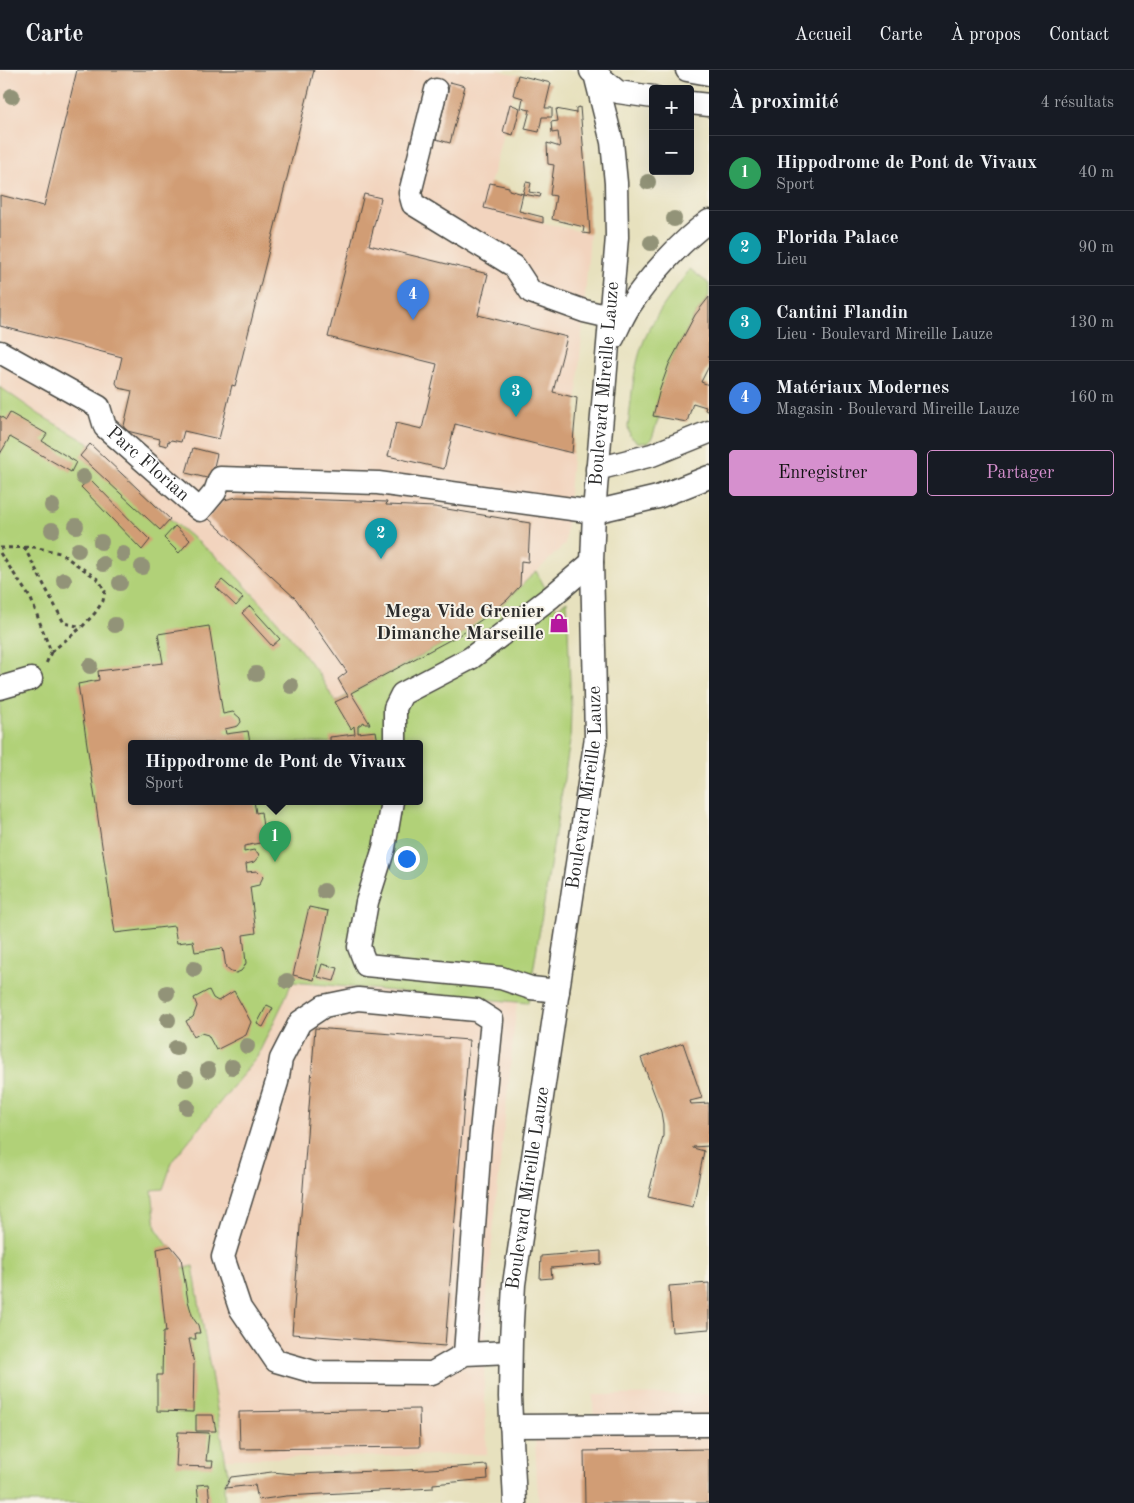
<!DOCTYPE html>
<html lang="fr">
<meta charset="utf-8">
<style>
body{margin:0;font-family:"Old Standard TT",serif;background:#20242c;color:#f1f3f6}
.controls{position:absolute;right:15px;top:15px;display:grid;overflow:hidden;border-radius:5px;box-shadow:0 5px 20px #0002}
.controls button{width:45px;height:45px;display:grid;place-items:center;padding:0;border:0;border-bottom:1px solid #363941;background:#171b24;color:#f1f3f6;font:25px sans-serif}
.you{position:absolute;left:406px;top:788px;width:18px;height:18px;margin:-12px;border:4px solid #fff;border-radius:50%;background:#1a73e8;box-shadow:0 0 0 8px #1a73e833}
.badge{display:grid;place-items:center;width:32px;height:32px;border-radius:50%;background:#d690ce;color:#fff;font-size:16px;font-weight:700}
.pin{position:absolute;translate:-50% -41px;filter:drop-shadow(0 1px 2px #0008)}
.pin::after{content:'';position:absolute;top:26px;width:18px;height:15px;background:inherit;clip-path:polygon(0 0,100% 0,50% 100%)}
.popup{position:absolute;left:128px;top:670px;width:295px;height:65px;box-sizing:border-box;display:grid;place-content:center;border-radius:5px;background:#171b24;filter:drop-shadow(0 1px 4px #0005);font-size:16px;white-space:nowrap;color:#9ea1a6}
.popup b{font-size:19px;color:#f1f3f6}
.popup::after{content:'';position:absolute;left:50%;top:100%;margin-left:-10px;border:10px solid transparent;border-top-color:#171b24}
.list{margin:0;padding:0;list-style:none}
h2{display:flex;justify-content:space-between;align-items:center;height:65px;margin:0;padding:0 20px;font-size:21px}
h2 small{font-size:16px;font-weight:400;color:#9ea1a6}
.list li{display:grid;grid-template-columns:32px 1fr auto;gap:15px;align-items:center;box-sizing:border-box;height:75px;padding:0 20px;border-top:1px solid #363941}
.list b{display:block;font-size:19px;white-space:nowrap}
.list p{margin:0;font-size:16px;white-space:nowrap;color:#9ea1a6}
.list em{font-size:16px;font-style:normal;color:#9ea1a6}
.actions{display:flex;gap:10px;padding:15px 20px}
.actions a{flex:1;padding:11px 0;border:1px solid #d690ce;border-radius:5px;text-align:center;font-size:18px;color:#d690ce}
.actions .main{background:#d690ce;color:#111}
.map{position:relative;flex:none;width:709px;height:1433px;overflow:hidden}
header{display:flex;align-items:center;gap:30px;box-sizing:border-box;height:70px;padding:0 25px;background:#171b24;border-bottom:1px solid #363941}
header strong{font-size:24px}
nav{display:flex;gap:28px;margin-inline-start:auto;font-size:18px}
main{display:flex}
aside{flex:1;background:#171b24}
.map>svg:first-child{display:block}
</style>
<header>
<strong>Carte</strong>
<nav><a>Accueil</a><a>Carte</a><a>À propos</a><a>Contact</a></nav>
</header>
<main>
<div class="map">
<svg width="709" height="1433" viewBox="0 0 709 1433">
<rect width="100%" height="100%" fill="#f7f3e8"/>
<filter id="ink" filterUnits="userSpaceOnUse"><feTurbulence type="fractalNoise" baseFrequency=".02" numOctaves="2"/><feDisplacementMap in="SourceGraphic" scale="10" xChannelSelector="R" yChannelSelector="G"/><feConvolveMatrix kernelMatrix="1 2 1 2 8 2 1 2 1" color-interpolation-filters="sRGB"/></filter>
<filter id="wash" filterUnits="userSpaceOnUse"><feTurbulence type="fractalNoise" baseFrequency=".0096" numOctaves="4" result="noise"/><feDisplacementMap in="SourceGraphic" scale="20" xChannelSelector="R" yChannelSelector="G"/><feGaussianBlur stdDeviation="1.12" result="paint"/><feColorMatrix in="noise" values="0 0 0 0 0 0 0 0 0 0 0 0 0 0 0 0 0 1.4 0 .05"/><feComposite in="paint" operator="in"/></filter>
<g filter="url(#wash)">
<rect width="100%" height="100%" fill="#e7e1be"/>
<!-- built -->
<path fill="#f2d4be" d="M 0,0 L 497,0 L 518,5 L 484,138 L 590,164 L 565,474 L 507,530 L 459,565 L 335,632 L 319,604 L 276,549 L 191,468 L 40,345 L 0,317 Z
M 292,912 L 517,932 L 487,1220 L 484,1315 L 487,1384 L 225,1389 L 193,1197 L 182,1200 L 158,1158 L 156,1158 L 151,1120 L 163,1118 L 173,1090 L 257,987 Z
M 709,1324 L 709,1433 L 539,1433 L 537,1411 L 535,1367 L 594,1362 L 593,1325 Z"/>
<!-- green -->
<path fill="#b1d178" stroke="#6e7e52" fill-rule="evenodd" d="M 690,199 L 709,214 L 709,227 L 695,245 L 669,294 L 653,346 L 659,347 L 652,368 L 647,373 L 637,372 L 630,366 L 628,357 C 631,335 632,311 638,289 C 646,255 670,227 690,199 Z
M 0,317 L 40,345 L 90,374 L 170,449 L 225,494 L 276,549 L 319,604 L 335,632 L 459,565 L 507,530 L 536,501 L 556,538 L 567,531 L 571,640 L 570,671 L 528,933 L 292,912 L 282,935 L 257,987 L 173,1090 L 163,1119 L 152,1120 L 156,1158 L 169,1177 L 171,1176 L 181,1188 L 182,1199 L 193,1196 L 228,1405 L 224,1417 L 225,1433 L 0,1433 ZM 131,673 L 419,673 L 419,731 L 131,731 Z"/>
<g id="blocks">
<!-- building -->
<path fill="#d19d75" d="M 77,0 L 314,0 L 235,316 L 232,315 L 219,369 L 184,361 L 181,372 L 171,370 L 170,372 L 168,371 L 167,376 L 159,374 L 160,369 L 123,360 L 132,321 L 119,318 L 116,313 L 122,287 L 0,256 L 0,125 L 44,136 Z
M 518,5 L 551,13 L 545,38 L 552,38 L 552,47 L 542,47 L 539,62 L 525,59 L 530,40 L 521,38 L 523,28 L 513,25 Z
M 450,12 L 465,16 L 450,73 L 436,69 Z
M 510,34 L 520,38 L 513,65 L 503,62 Z
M 580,37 L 588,134 L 590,164 L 583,163 L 584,157 L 552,149 L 556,126 L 550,125 L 554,95 L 548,94 L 547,73 L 560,77 L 558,62 L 552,63 L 551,52 L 558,51 L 556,39 L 576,43 L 576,38 Z
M 526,112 L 531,113 L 529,122 L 541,124 L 540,127 L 523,124 Z
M 490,113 L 509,117 L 509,120 L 523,124 L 519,141 L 543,147 L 543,153 L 484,138 Z
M 364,124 L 381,128 L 369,175 L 488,204 L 478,245 L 567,267 L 553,322 L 577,328 L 572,383 L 455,354 L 444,399 L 388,386 L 396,353 L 422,359 L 437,294 L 328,267 Z
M 709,227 L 709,296 L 701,312 L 709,315 L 709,342 L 705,340 L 706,337 L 693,333 L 687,352 L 653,346 L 660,319 L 669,294 L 695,245 Z
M 10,343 L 47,364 L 42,371 L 76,392 L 71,402 L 10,367 L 0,384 L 0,346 L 6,350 Z
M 90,374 L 170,449 L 160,460 L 80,386 Z
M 193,378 L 217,384 L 211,409 L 186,403 Z
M 90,409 L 150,470 L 142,480 L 81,417 Z
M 237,427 L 387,432 L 386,435 L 435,437 L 530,453 L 528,492 L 521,491 L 520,516 L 507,530 L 484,548 L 459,565 L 351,623 L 370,654 L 365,654 L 364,652 L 358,656 L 358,663 L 376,661 L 378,673 L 330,673 L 330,667 L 355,664 L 354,656 L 351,659 L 335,632 L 348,626 L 338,609 L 347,602 L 296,529 L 208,448 L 224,430 Z
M 175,456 L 190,470 L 179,483 L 164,468 Z
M 222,510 L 243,528 L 236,536 L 216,517 Z
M 250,536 L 280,569 L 272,576 L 242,543 Z
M 209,556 L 223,644 L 233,642 L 240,648 L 241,652 L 238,656 L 225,659 L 226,664 L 248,661 L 250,673 L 131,673 L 131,731 L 254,731 L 256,743 L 261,742 L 265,772 L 244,776 L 244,782 L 254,780 L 258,783 L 259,786 L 254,792 L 246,794 L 247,802 L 257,801 L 263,807 L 259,815 L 250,817 L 256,863 L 243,865 L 246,893 L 244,897 L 241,901 L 236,903 L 231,902 L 226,898 L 223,878 L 195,882 L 193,871 L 177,873 L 174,856 L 115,863 L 78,614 L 99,610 L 98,601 L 163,593 L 158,564 Z
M 309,837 L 328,841 L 314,910 L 293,905 Z
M 322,894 L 338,898 L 334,911 L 318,907 Z
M 209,920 L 213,928 L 218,931 L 234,921 L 251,952 L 246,965 L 216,980 L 208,965 L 201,963 L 194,967 L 186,951 L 193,947 L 197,936 L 194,928 Z
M 267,935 L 273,938 L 263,957 L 257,954 Z
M 315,958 L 469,970 L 445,1276 L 292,1264 Z
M 683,973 L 702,1028 L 690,1031 L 691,1034 L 709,1033 L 709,1076 L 693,1077 L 693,1078 L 704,1081 L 693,1137 L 648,1127 L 663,1066 L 663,1054 L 661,1042 L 641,988 Z
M 171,1176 L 181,1188 L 188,1231 L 193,1248 L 198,1255 L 200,1263 L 195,1263 L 196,1269 L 189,1269 L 194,1294 L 193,1342 L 157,1341 L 157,1305 L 162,1305 L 163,1262 L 166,1262 L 157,1179 Z
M 601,1181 L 601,1194 L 551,1198 L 552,1208 L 540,1209 L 541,1186 Z
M 709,1213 L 709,1259 L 672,1262 L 669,1216 Z
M 419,1339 L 420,1377 L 240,1379 L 239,1342 Z
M 196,1345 L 213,1345 L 216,1361 L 196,1361 Z
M 178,1362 L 209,1363 L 206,1391 L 213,1391 L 212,1397 L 176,1396 Z
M 709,1379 L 709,1433 L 585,1433 L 584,1381 Z
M 487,1395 L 488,1409 L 433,1414 L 433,1418 L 286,1426 L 258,1430 L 255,1415 L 225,1418 L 231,1407 L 272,1402 L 294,1404 L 350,1402 L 430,1399 Z
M 208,1414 L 210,1433 L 199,1433 L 197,1415 Z"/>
</g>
</g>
<g filter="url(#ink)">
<use href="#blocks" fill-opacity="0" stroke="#474641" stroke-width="1"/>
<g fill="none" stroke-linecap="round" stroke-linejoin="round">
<defs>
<g id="minor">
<path d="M 687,0 L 709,4"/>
<path d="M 591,1 L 594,2 L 618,22 L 653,27"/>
<path d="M 436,20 L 410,123 L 413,134 L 514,196 L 531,222 L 584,241 L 610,247"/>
<path d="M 690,33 L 709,35"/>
<path d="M 613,268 C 618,258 623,246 629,237 C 649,207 680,172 709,151"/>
<path id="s1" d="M 0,282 L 99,337 L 105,357 L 200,440 L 215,422 L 220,408 L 378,413 L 594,442 L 658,427 L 709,407"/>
<path d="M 597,399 L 652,385 L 709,362"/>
<path d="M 0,618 L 31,609"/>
<path d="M 395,673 L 395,638 L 402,624 L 471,588 L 551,527 L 592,492"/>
<path d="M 392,731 L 384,778 L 367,832 L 359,877 L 366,895 L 501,908 L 531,918 L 558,921"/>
<path d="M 465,1284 L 480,1072 L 492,950 L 476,940 L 358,929 L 324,936 L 300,952 L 281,989 L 277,1012 L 223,1187 L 240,1238 L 276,1291 L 314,1302 L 432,1303 L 465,1284 L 510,1282"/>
<path d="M 511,1356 L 709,1355"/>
<path id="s2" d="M 515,1433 L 510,1327 L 511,1270 L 514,1214 L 596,667 L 592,492 L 594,442 L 617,167 L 616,113 L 612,72 L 594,0"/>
</g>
</defs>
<!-- minor casing -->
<use href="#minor" stroke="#474641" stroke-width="25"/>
<!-- path -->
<path stroke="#474641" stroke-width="3" stroke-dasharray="4 4" stroke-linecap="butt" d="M 24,477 L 64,553 L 82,557
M 0,478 L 34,477 L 60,483 L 99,510 L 105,521 L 103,531 L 95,543 L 82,557 L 51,582
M 0,483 L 31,529 L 51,582 L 46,594"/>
<!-- minor -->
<use href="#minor" stroke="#fff" stroke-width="22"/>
</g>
<!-- trees -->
<g fill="#929378">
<circle cx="12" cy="26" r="8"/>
<circle cx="648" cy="112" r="8"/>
<circle cx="674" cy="149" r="8"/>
<circle cx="651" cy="173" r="8"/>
<circle cx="83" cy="407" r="8"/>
<circle cx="52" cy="436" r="8"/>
<circle cx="76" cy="456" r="8"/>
<circle cx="52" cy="460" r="8"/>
<circle cx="101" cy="472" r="8"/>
<circle cx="78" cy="480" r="8"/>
<circle cx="123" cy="484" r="8"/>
<circle cx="103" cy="494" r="8"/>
<circle cx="142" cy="497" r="8"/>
<circle cx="64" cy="510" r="8"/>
<circle cx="120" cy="513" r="8"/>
<circle cx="115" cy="555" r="8"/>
<circle cx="90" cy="596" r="8"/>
<circle cx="256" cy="604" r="8"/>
<circle cx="291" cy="616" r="8"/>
<circle cx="324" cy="821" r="8"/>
<circle cx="194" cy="899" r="8"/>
<circle cx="287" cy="911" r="8"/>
<circle cx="167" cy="923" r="8"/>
<circle cx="168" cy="950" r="8"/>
<circle cx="247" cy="976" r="8"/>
<circle cx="176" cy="978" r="8"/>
<circle cx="232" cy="997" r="8"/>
<circle cx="208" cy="1000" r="8"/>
<circle cx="186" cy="1009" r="8"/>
<circle cx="187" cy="1037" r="8"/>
</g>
</g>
<!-- icons -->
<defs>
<symbol id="shop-bare" viewBox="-9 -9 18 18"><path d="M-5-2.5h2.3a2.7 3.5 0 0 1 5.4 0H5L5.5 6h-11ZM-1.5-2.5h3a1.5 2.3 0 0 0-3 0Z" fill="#b5179e" stroke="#f7f3e8" stroke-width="2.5" paint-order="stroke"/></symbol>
</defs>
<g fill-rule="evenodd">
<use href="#shop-bare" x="545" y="539" width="28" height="28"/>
</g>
<g text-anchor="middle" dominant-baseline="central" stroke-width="4" stroke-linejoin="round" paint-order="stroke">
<!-- street labels -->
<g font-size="19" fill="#2b2b2b" stroke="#f7f3e8">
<text stroke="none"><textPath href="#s2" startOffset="1126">Boulevard Mireille Lauze</textPath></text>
<text stroke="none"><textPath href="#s1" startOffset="191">Parc Florian</textPath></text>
<text stroke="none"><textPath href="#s2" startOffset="721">Boulevard Mireille Lauze</textPath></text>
<text stroke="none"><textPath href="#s2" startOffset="316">Boulevard Mireille Lauze</textPath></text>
</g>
<!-- poi labels -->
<g font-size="19" font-weight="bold" fill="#2b2b2b" stroke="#f7f3e8" text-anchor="end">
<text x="544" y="542">Mega Vide Grenier<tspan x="544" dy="22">Dimanche Marseille</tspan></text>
</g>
</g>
</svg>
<div class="controls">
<button>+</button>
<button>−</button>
</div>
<div class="you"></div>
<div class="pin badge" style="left:275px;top:792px;background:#2e9e5b">1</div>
<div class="popup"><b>Hippodrome de Pont de Vivaux</b>Sport</div>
<div class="pin badge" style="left:381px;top:489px;background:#0f9aa8">2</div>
<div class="pin badge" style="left:516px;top:347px;background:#0f9aa8">3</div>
<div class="pin badge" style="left:413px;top:250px;background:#3f7fe0">4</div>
</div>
<aside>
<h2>À proximité<small>4 résultats</small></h2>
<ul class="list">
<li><span class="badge" style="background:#2e9e5b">1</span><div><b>Hippodrome de Pont de Vivaux</b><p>Sport</p></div><em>40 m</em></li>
<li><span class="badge" style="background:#0f9aa8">2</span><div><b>Florida Palace</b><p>Lieu</p></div><em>90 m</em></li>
<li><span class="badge" style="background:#0f9aa8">3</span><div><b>Cantini Flandin</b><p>Lieu · Boulevard Mireille Lauze</p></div><em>130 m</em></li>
<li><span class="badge" style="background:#3f7fe0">4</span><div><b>Matériaux Modernes</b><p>Magasin · Boulevard Mireille Lauze</p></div><em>160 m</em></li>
</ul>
<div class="actions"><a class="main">Enregistrer</a><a>Partager</a></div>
</aside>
</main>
